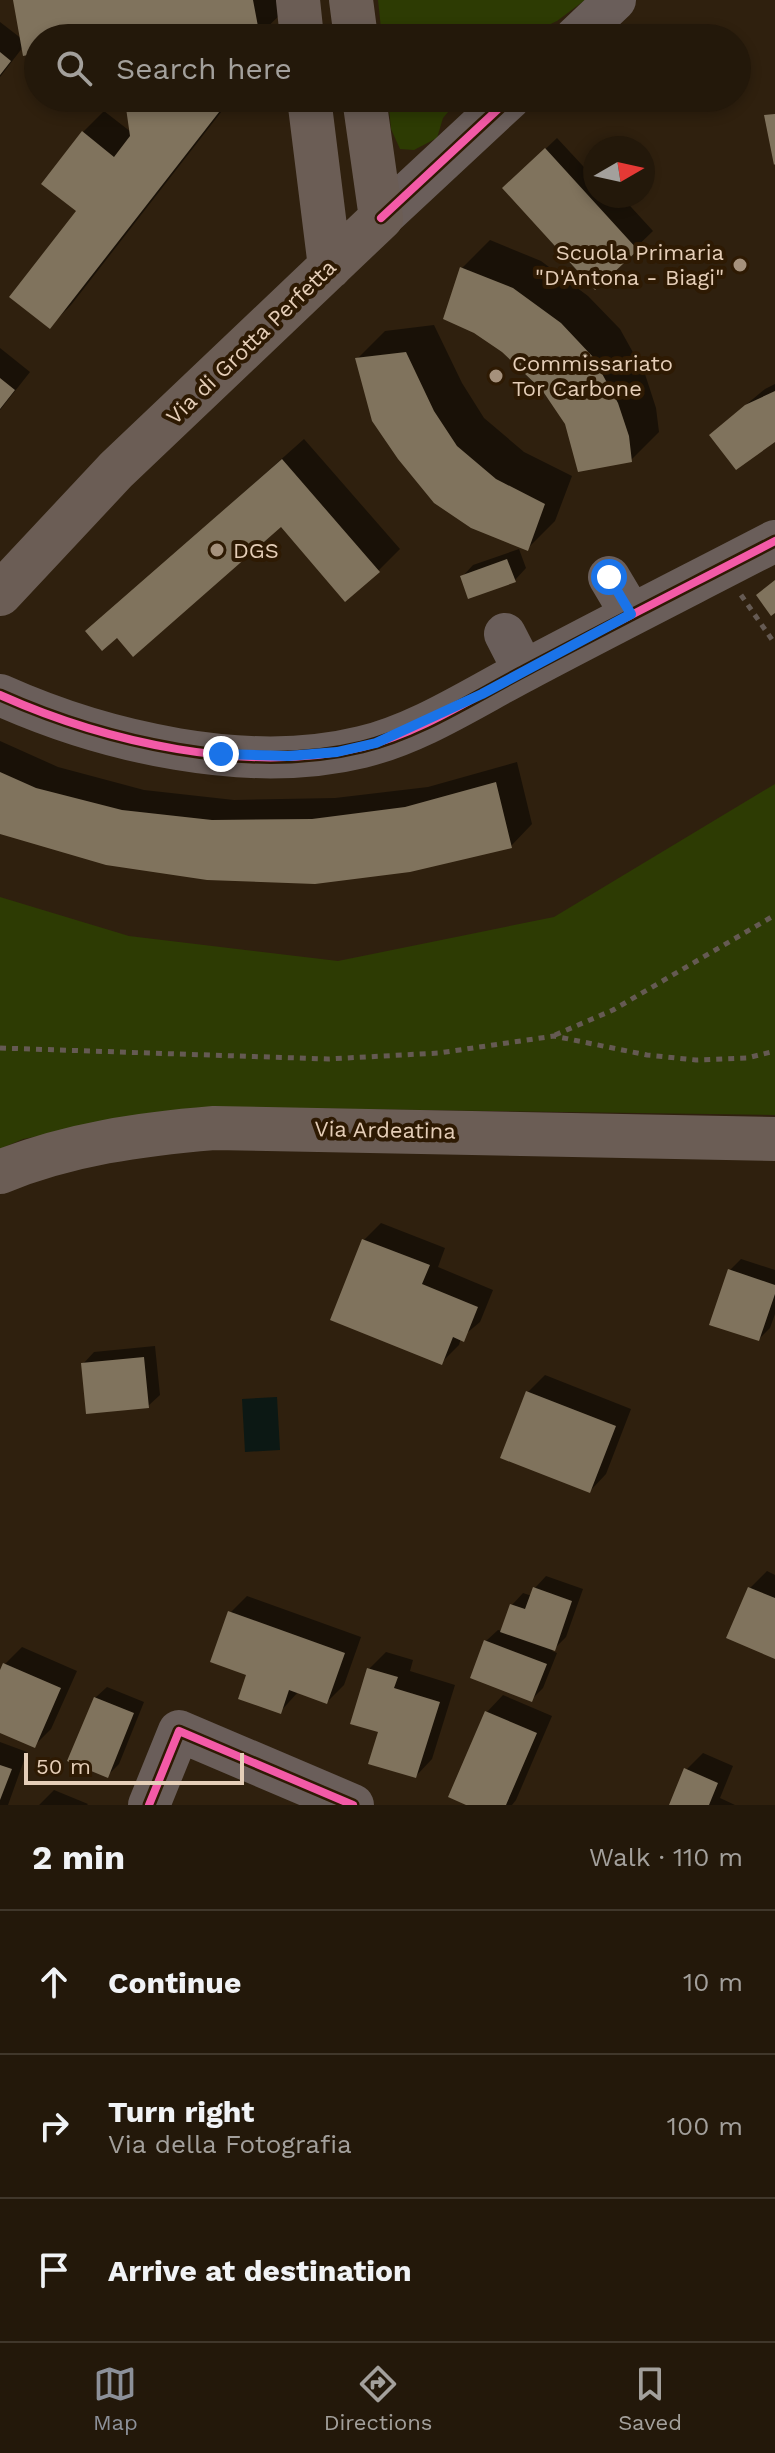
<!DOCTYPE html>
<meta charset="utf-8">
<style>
body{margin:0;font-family:"Work Sans",sans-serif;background:#2f2518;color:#f1f3f6}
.compass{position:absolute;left:583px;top:136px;width:72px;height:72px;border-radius:50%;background:#23180a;box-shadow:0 4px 12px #0003;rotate:81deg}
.scale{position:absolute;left:24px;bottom:20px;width:220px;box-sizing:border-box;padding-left:8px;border:4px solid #e5ceb8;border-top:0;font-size:22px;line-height:28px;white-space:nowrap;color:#e5ceb8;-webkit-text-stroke:6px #2e1a03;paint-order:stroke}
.stop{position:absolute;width:24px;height:24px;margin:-18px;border:6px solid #1a73e8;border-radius:50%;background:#fff}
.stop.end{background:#1a73e8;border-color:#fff;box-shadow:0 2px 8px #0008}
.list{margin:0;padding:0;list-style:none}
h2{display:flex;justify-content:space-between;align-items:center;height:104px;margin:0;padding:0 32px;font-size:34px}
h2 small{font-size:26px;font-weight:400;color:#a3a09c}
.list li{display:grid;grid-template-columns:52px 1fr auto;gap:24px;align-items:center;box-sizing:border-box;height:144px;padding:0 32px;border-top:2px solid #40372b}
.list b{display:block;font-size:30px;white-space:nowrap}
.list p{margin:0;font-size:26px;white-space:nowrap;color:#a3a09c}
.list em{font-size:26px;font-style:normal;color:#a3a09c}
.icon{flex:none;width:44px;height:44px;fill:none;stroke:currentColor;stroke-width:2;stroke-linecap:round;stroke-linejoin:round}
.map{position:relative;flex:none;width:775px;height:1805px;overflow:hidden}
.search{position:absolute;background:#23180a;box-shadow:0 4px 12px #0003;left:24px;right:24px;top:24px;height:88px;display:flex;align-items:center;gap:20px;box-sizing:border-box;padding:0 28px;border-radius:44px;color:#a3a09c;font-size:30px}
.sheet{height:536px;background:#23180a}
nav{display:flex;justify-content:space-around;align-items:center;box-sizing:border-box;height:112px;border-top:2px solid #40372b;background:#23180a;font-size:22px;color:#a3a09c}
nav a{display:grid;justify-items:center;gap:4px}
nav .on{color:#8c9099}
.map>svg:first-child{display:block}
</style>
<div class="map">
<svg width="775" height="1805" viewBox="0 0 775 1805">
<rect width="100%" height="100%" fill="#2f200e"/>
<!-- green -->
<path fill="#2d3b03" d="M 378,0 L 585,0 L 557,21 L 521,38 L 382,38 Z
M 388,98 L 460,98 L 443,118 L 437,138 L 414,150 L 400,149 L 391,129 Z
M 775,784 L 775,1115 L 285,1108 L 146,1116 L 23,1139 L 0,1149 L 0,897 L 129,936 L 338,961 L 554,917 Z"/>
<!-- water -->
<path fill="#0c1814" d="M 277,1397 L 280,1450 L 245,1452 L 242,1399 Z"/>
<!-- shadow -->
<path fill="#0007" d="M 15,0 L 278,0 L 281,14 L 259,35 L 244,38 L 128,38 L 127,35 L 109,38 L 38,38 L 38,51 L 23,47 L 0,77 L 0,22 L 22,39 Z
M 139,98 L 232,98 L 71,305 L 50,326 L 78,211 L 83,132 L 104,111 L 131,132 L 128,108 Z
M 557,138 L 595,179 L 595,196 L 621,196 L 653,231 L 595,287 L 516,177 Z
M 490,240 L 541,261 L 588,296 L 620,329 L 645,374 L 656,408 L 659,432 L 631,460 L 567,423 L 462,268 Z
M 434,325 L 462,383 L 484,418 L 524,452 L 572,476 L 555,521 L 527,549 L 357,359 L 385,331 Z
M 0,348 L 30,372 L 0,410 Z
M 775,384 L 775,440 L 729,419 L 765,389 Z
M 304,439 L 400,549 L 379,570 L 345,599 L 281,524 L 88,631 Z
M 519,549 L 526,568 L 515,580 L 462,577 L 473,565 Z
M 0,741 L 58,767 L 144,790 L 234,800 L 335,798 L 428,787 L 517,762 L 532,824 L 511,846 L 0,832 Z
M 381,1223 L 445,1248 L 438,1267 L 493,1290 L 480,1322 L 461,1338 L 459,1345 L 442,1362 L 333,1319 L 364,1240 Z
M 741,1259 L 775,1270 L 775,1314 L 770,1328 L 759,1339 L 730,1270 Z
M 155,1346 L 160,1395 L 148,1406 L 83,1364 L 94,1352 Z
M 545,1375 L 631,1409 L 606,1474 L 590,1491 L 528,1392 Z
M 767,1571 L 775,1575 L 775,1657 L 750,1588 Z
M 546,1576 L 583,1589 L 566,1637 L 552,1651 L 557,1653 L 543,1688 L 531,1700 L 486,1641 L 498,1630 L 502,1631 L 512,1605 L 523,1593 L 532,1596 L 535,1588 Z
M 247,1596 L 361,1637 L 344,1685 L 327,1702 L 298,1692 L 280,1712 L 249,1674 L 230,1613 Z
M 22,1647 L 77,1671 L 51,1729 L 34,1746 L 0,1730 L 0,1675 L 5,1664 Z
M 386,1652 L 413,1660 L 410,1671 L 455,1685 L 432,1759 L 416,1776 L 369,1669 Z
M 107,1687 L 144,1702 L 119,1764 L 108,1775 L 95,1698 Z
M 503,1695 L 552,1716 L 516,1800 L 512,1805 L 471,1805 L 487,1712 Z
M 0,1742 L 27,1752 L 8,1805 L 0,1805 Z
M 703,1753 L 733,1766 L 720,1798 L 735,1805 L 671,1805 L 686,1770 Z
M 54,1790 L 88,1804 L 87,1805 L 39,1805 Z"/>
<!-- building -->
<path fill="#80735d" d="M 13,0 L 253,0 L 260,37 L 38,38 L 38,53 L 23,56 Z
M 0,52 L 11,61 L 0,75 Z
M 203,98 L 230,98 L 50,329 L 9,297 L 76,211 L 41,184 L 82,131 L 114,157 L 130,136 L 126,108 Z
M 775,114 L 775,164 L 774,165 L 764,115 Z
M 545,148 L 638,250 L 595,290 L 502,188 Z
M 460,267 L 513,288 L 561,323 L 593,357 L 618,403 L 629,436 L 632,462 L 578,472 L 565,424 L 542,390 L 502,352 L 474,333 L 443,319 Z
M 406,352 L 434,411 L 457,446 L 496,479 L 545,504 L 528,551 L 471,528 L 434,503 L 398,459 L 372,421 L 355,358 Z
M 0,378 L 15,390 L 0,409 Z
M 775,391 L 775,442 L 736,470 L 709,435 L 745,405 Z
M 282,459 L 380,572 L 345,602 L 281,527 L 133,657 L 117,638 L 102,651 L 85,631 Z
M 507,559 L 516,582 L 468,599 L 460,576 Z
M 775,580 L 775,613 L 771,616 L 756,595 Z
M 0,772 L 36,788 L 122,810 L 212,820 L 312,819 L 405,807 L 496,782 L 512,848 L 410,872 L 315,884 L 207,880 L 106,865 L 0,834 Z
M 362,1239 L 430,1265 L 422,1284 L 478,1307 L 464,1342 L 453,1337 L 442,1365 L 330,1320 Z
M 728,1269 L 775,1285 L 775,1294 L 759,1341 L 709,1325 Z
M 144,1357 L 149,1408 L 86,1414 L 81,1363 Z
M 526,1391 L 616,1426 L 590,1493 L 500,1458 Z
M 533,1587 L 572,1601 L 555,1651 L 500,1632 L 510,1604 L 525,1609 Z
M 748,1587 L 775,1598 L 775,1659 L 726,1638 Z
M 228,1611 L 345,1653 L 327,1704 L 289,1690 L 281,1714 L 238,1699 L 246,1675 L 210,1662 Z
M 484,1640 L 547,1664 L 532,1702 L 470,1678 Z
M 3,1663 L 61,1688 L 35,1748 L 0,1733 L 0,1670 Z
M 367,1668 L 398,1677 L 394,1688 L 440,1702 L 416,1778 L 368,1764 L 378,1732 L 350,1724 Z
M 94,1697 L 134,1713 L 108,1778 L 67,1761 Z
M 485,1711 L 537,1733 L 506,1805 L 466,1805 L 448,1797 Z
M 0,1765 L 12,1769 L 0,1800 Z
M 684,1768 L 718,1783 L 709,1805 L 669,1805 Z"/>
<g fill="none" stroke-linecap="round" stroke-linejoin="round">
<!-- path -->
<path stroke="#655a53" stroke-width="5" stroke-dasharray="6 6" stroke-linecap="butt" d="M 741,595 L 775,644
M 555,1035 L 613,1010 L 775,915
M 0,1048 L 328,1059 L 439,1053 L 554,1036 L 647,1055 L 696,1060 L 747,1058 L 775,1051"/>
<!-- minor -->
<path stroke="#6a5e5a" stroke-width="42" d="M 575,38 L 615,0
M 381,218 L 510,98
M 609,577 L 631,614
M 505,634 L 524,671
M 0,695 C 105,742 248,775 362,747 C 420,733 474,697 526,670 C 609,626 692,584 775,541
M 149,1805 L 179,1731 L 353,1805"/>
<!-- major -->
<path stroke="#6b5d55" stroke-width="44" d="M 298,0 L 302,38
M 351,0 L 356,38
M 309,98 L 330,267
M 0,594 L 116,470 L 381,218 L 364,98
M 0,1172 C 69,1144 141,1134 214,1128 L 775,1139"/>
<defs>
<path id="cycleway" d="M 381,218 L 510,98
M 0,695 C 105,742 248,775 362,747 C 420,733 474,697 526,670 C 609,626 692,584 775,541
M 149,1805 L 179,1731 L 353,1805"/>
</defs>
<!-- cycleway casing -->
<use href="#cycleway" stroke="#2e1a03" stroke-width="13"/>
<!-- cycleway -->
<use href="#cycleway" stroke="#f35aa7" stroke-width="8"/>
</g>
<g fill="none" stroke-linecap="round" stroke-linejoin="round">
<!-- route -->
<path stroke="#1a73e8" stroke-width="10" d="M 221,754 L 288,756 L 337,752 L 376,743 L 482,694 L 631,614 L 609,577"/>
</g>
<!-- markers -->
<g fill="#a5917c" stroke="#2e1a03" stroke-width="3">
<circle cx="740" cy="265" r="8"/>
<circle cx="496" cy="376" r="8"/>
<circle cx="217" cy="550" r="8"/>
</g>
<g text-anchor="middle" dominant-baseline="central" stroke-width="8" stroke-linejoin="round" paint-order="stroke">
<!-- poi labels -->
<g font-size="22" fill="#e5ceb8" stroke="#2e1a03" text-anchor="start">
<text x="724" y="252" text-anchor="end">Scuola Primaria<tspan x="724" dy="25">"D'Antona - Biagi"</tspan></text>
<text x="512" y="363">Commissariato<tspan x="512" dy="25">Tor Carbone</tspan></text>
<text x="233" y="550">DGS</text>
</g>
<!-- street labels -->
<g font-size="22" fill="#e5ceb8" stroke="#2e1a03">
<text transform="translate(251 342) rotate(-44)">Via di Grotta Perfetta</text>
<text transform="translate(385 1130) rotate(1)">Via Ardeatina</text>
</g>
</g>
</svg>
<svg class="compass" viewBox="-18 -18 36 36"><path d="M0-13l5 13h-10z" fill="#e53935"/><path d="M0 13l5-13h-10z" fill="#a3a09c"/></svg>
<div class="scale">50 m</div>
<div class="stop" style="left:609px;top:577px"></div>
<div class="stop end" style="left:221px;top:754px"></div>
<div class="search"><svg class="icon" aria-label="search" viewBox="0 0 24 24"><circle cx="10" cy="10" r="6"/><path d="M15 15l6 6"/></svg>Search here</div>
</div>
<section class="sheet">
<h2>2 min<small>Walk · 110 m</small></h2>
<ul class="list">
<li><svg class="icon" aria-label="ahead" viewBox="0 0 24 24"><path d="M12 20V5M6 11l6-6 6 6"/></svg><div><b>Continue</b></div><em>10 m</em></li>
<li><svg class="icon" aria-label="right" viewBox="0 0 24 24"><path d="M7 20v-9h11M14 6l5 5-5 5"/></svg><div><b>Turn right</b><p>Via della Fotografia</p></div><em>100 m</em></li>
<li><svg class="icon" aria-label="arrive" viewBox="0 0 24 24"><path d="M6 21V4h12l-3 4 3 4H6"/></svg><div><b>Arrive at destination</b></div></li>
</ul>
</section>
<nav>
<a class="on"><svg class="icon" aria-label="map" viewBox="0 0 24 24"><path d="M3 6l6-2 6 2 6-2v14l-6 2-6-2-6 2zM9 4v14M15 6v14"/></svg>Map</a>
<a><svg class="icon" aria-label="directions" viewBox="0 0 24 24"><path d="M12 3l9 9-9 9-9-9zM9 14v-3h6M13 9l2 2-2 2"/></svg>Directions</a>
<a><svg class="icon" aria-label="saved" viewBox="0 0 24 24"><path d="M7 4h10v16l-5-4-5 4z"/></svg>Saved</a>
</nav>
